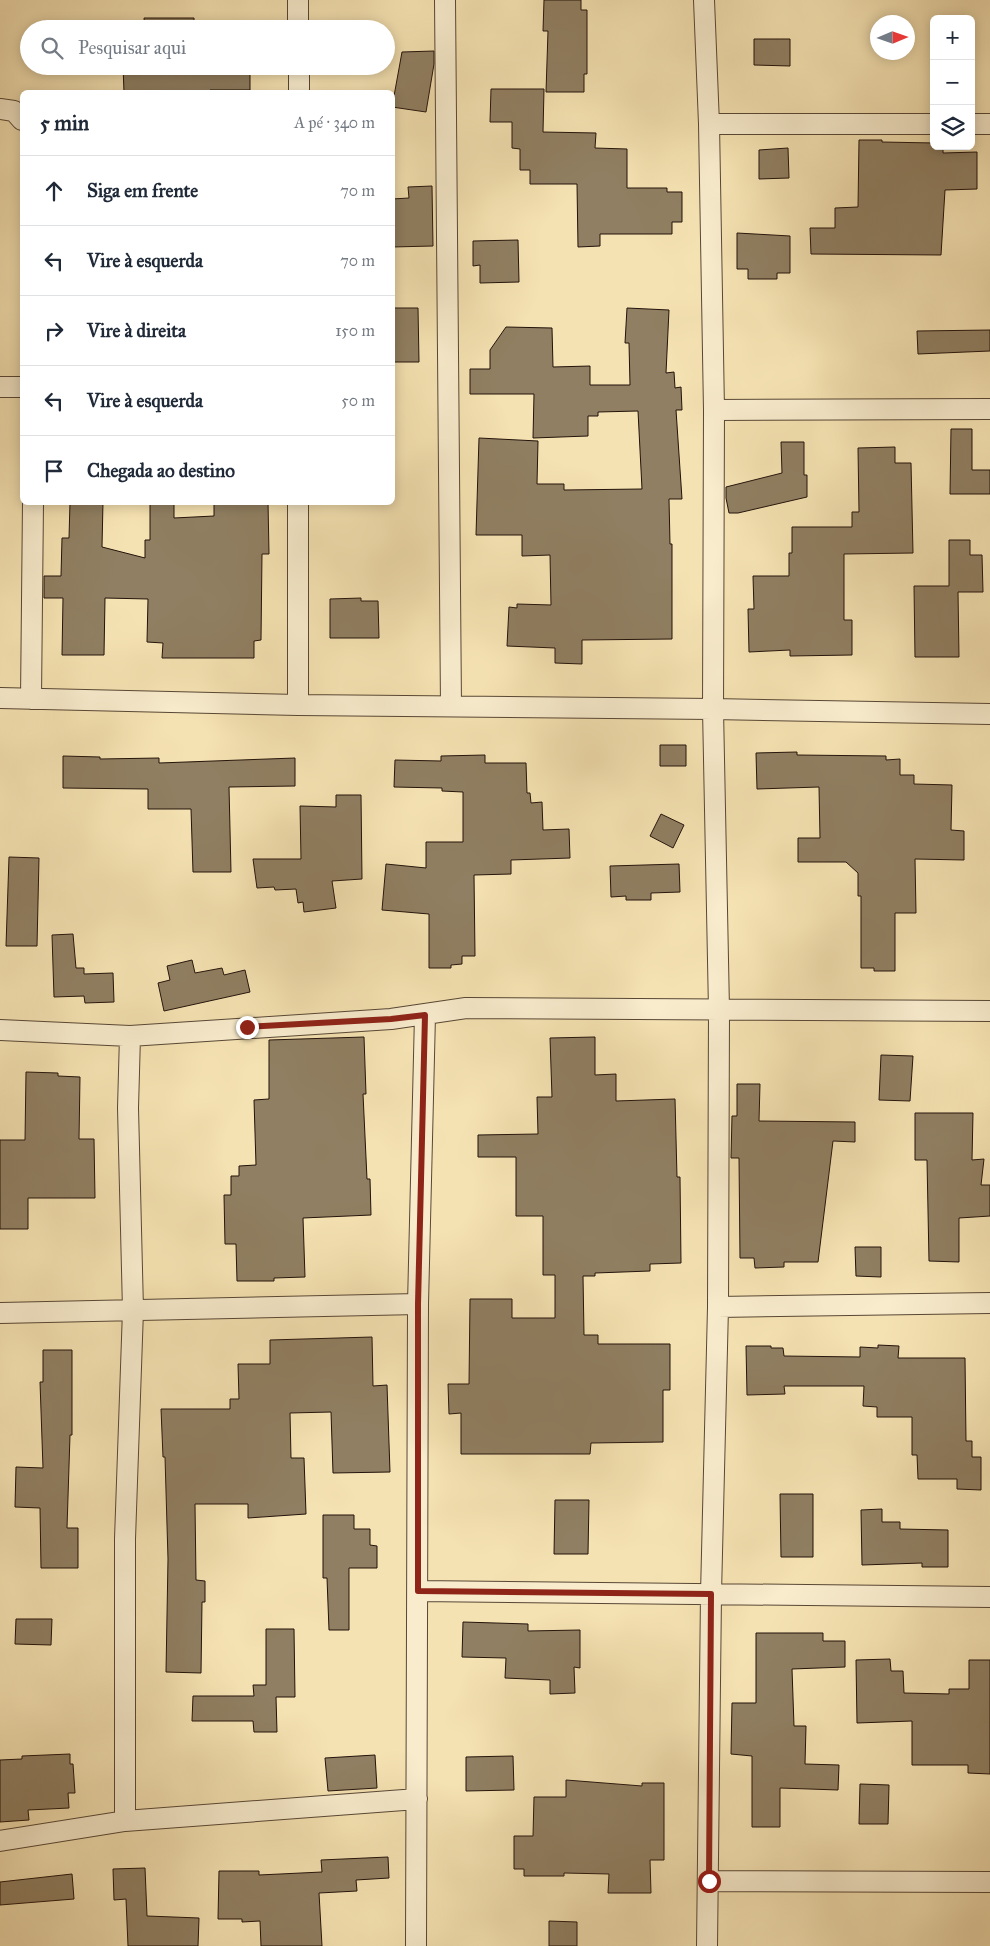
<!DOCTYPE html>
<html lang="pt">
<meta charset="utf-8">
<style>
body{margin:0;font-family:"IM FELL Great Primer",serif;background:#f6f6f7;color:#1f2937}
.controls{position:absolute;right:15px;top:15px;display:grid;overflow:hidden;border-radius:8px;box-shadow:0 2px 12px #0003}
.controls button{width:45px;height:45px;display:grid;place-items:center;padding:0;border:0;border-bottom:1px solid #e0e1e3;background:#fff;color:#1f2937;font:25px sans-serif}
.compass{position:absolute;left:870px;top:15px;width:45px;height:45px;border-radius:50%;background:#fff;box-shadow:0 2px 12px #0003;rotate:88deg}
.stop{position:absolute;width:15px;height:15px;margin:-11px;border:4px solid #8f2418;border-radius:50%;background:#fff}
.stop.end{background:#8f2418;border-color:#fff;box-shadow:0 1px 5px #0008}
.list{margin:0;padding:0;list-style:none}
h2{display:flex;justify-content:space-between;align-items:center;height:65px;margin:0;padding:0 20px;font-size:21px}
h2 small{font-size:16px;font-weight:400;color:#747a83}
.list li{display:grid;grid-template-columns:32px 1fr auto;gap:15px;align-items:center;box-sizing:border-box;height:70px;padding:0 20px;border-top:1px solid #e0e1e3}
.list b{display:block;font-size:19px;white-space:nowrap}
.list em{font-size:16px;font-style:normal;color:#747a83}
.icon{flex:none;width:28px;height:28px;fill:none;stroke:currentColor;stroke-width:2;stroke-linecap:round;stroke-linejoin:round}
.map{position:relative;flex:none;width:990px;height:1946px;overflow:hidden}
.search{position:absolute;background:#fff;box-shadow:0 2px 12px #0003;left:20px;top:20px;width:375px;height:55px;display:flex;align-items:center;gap:12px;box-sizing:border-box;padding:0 18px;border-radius:28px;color:#747a83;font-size:19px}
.panel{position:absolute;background:#fff;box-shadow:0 2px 12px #0003;left:20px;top:90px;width:375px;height:415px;border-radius:8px}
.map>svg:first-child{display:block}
</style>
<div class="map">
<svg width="990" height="1946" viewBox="0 0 990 1946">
<rect width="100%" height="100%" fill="#f5e2b2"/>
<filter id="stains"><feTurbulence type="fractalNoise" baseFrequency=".004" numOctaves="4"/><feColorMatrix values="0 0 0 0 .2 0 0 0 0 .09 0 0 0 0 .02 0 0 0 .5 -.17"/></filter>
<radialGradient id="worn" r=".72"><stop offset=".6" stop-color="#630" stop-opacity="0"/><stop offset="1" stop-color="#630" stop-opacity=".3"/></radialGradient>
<!-- building -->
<path fill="#907f62" stroke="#23130b" d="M 544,0 L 581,0 L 581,10 L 587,10 L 587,74 L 584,74 L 584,92 L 546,92 L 548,31 L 543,31 Z
M 144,18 L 194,18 L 194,29 L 145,29 Z
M 754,39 L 790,39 L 790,66 L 754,65 Z
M 434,51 L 434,64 L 426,112 L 392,107 L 402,52 Z
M 123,66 L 250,66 L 250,90 L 210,90 L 210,92 L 124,92 Z
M 491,89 L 544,89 L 543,132 L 596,133 L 595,148 L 627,149 L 627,188 L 667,188 L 667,192 L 682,192 L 682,222 L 672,222 L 672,234 L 600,234 L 600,246 L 578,247 L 577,184 L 530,184 L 530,170 L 520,170 L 520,149 L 512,148 L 512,122 L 490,122 Z
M 859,140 L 882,140 L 882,142 L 934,143 L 934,146 L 943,146 L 943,153 L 977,152 L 977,189 L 945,190 L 941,255 L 811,254 L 810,228 L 835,228 L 835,208 L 858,207 Z
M 788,148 L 789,178 L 759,179 L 759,150 Z
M 432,186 L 433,246 L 392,247 L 392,199 L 409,198 L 408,187 Z
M 737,233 L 790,236 L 790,273 L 777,273 L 777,279 L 748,279 L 748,269 L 737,269 Z
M 518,240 L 519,282 L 480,283 L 480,265 L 473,266 L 473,241 Z
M 392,308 L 418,308 L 419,362 L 392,362 Z
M 627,308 L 669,310 L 666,373 L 674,372 L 675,388 L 681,387 L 682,410 L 676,410 L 682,499 L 669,499 L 670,544 L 672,544 L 672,639 L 582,640 L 582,664 L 555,663 L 555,648 L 507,646 L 509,607 L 517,608 L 517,604 L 551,605 L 550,555 L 522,556 L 522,535 L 476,535 L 479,438 L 538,441 L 537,484 L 564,484 L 564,490 L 642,489 L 638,411 L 598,412 L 598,416 L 588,416 L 588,436 L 533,438 L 534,394 L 470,394 L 470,369 L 490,369 L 490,350 L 506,327 L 552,328 L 553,367 L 590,366 L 590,385 L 630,385 L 629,343 L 625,343 Z
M 990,330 L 990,351 L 918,354 L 917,331 Z
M 951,429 L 972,429 L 972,470 L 990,470 L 990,494 L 950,494 Z
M 781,442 L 804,442 L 804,475 L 807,475 L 807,497 L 738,513 L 729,513 L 726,498 L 726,487 L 782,473 Z
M 895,447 L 895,463 L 911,463 L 913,553 L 844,554 L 844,620 L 852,620 L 852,655 L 790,656 L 790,650 L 749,652 L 748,609 L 754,609 L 753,576 L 789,576 L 789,553 L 792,553 L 792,527 L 852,527 L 852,512 L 859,512 L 858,448 Z
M 70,502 L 103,502 L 102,547 L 145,558 L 145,540 L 150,540 L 150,502 L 174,502 L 174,518 L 214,516 L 214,503 L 268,502 L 269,554 L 262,554 L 261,640 L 254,641 L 254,658 L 162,658 L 163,643 L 147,642 L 148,599 L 105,598 L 104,655 L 62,655 L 63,598 L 44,598 L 44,576 L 61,576 L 62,538 L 69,538 Z
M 949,540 L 970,540 L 970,555 L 982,555 L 983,592 L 958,592 L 959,657 L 915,657 L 914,586 L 949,586 Z
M 361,598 L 361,601 L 378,601 L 379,638 L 330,638 L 330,599 Z
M 660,745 L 686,745 L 686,766 L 660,766 Z
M 797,752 L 797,755 L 886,756 L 886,760 L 900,759 L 900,775 L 914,775 L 914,784 L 952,785 L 951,830 L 964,831 L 964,860 L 915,859 L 916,913 L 895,913 L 895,971 L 874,971 L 874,968 L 861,968 L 861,896 L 858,896 L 858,873 L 846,862 L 798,862 L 798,838 L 820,838 L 819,787 L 757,789 L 756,753 Z
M 485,755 L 485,763 L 526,763 L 527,793 L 530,793 L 531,803 L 542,802 L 543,830 L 569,829 L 570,858 L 511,860 L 511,874 L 474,875 L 475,956 L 462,956 L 462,964 L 451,965 L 451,968 L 429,968 L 429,914 L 382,910 L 386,864 L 426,868 L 426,842 L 463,842 L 463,792 L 442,791 L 442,788 L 394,787 L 395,760 L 441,761 L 441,756 Z
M 63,756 L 100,757 L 100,759 L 159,758 L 159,763 L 295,758 L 295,786 L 229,787 L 231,872 L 193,872 L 191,809 L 148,809 L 148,789 L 63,788 Z
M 336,795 L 361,795 L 362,879 L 332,881 L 336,908 L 304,912 L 303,902 L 298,903 L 296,889 L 275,890 L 274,887 L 257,888 L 253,859 L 301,859 L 300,806 L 336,807 Z
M 661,814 L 684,825 L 673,848 L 650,836 Z
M 9,857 L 39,858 L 37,946 L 6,946 Z
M 679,864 L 680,892 L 651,893 L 651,900 L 626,900 L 626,896 L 611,897 L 610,866 Z
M 73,934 L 76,968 L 84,968 L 84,974 L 113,973 L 114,1002 L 85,1003 L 84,996 L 54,997 L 52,935 Z
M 192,960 L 195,973 L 222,968 L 224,975 L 245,970 L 250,992 L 164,1011 L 158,983 L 170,980 L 167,966 Z
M 364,1037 L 366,1094 L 363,1094 L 367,1179 L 370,1179 L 371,1215 L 303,1218 L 305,1277 L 274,1278 L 274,1281 L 237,1281 L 236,1244 L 225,1244 L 224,1195 L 231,1195 L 231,1176 L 239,1176 L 239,1166 L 256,1165 L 254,1100 L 269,1099 L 269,1040 Z
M 595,1037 L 595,1075 L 616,1074 L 616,1101 L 675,1099 L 677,1177 L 680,1177 L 681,1263 L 650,1264 L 650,1271 L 595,1273 L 595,1276 L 583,1276 L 584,1335 L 598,1335 L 598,1344 L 670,1344 L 670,1390 L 663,1390 L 663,1442 L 591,1443 L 590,1454 L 461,1454 L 461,1413 L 449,1414 L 448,1384 L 469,1384 L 470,1299 L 512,1299 L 512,1318 L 555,1318 L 555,1275 L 543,1275 L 543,1216 L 516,1216 L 516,1157 L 478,1157 L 478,1135 L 538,1134 L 537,1097 L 552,1097 L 550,1038 Z
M 881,1055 L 913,1056 L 910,1101 L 879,1100 Z
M 26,1072 L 58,1073 L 58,1076 L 80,1077 L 79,1139 L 94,1139 L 95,1198 L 28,1198 L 28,1229 L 0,1229 L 0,1140 L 25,1140 Z
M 737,1084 L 760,1084 L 759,1121 L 855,1122 L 855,1142 L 833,1141 L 818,1262 L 784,1262 L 784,1267 L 755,1268 L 754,1258 L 740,1258 L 739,1158 L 731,1158 L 732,1116 L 737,1116 Z
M 915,1113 L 973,1113 L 972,1160 L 984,1159 L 981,1185 L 990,1185 L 990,1216 L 959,1218 L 959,1262 L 929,1261 L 927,1160 L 915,1160 Z
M 855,1247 L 881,1247 L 881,1277 L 856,1276 Z
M 372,1337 L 373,1386 L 387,1385 L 390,1472 L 333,1473 L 331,1412 L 290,1413 L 291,1458 L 304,1458 L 306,1514 L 248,1518 L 248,1504 L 195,1504 L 196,1580 L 205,1581 L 205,1602 L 202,1602 L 201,1673 L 166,1672 L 168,1559 L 165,1457 L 163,1457 L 161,1409 L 230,1409 L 230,1399 L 239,1399 L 238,1364 L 270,1364 L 270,1340 Z
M 878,1345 L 899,1346 L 898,1358 L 965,1358 L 966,1441 L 972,1441 L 972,1457 L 981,1457 L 981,1490 L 957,1489 L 957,1479 L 918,1479 L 917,1455 L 912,1455 L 912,1417 L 877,1417 L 877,1407 L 863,1406 L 864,1386 L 784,1386 L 785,1394 L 747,1395 L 746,1346 L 771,1346 L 771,1348 L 783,1348 L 784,1356 L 860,1357 L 860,1347 L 878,1348 Z
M 43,1350 L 72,1350 L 72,1435 L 70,1435 L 67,1528 L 78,1528 L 78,1568 L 41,1568 L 40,1508 L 15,1507 L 16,1467 L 43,1468 L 40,1382 L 43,1382 Z
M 780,1494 L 813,1494 L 813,1557 L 781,1557 Z
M 555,1500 L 589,1500 L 588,1554 L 554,1554 Z
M 882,1509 L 882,1522 L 900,1522 L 900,1529 L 948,1530 L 948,1567 L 922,1567 L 922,1563 L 862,1565 L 861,1510 Z
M 323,1515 L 354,1515 L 354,1529 L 370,1529 L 370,1545 L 377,1546 L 377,1568 L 349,1568 L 349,1630 L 329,1630 L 327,1578 L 323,1578 Z
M 16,1619 L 52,1619 L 51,1645 L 15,1644 Z
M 463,1622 L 528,1624 L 528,1631 L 580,1630 L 580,1668 L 574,1667 L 575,1693 L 550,1694 L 550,1680 L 505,1678 L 506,1658 L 462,1657 Z
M 266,1629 L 294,1629 L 295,1697 L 276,1697 L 277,1732 L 254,1732 L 253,1721 L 192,1721 L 193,1696 L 254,1696 L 253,1685 L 266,1685 Z
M 756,1633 L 823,1633 L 823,1641 L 845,1641 L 845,1667 L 792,1669 L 794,1726 L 806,1726 L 805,1764 L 839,1765 L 838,1790 L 780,1788 L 780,1827 L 752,1827 L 752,1756 L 731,1754 L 732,1703 L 756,1703 Z
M 890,1659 L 891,1671 L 903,1671 L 904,1693 L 949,1694 L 949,1689 L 969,1689 L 969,1660 L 990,1660 L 990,1774 L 968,1773 L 968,1765 L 912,1765 L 912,1721 L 857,1723 L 856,1660 Z
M 70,1754 L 70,1764 L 73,1764 L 75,1793 L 68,1793 L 69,1808 L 28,1810 L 29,1820 L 0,1822 L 0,1760 L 22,1759 L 22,1756 Z
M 375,1755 L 377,1788 L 328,1791 L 325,1758 Z
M 513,1756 L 514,1790 L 466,1791 L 466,1757 Z
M 566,1780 L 642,1786 L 642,1783 L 664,1783 L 664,1860 L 650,1860 L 651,1893 L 608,1893 L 609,1874 L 564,1873 L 564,1876 L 524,1876 L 524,1869 L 514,1869 L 514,1836 L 533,1836 L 534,1797 L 566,1797 Z
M 860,1784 L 889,1785 L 888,1824 L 859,1824 Z
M 388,1857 L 389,1878 L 356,1880 L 357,1891 L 319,1893 L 322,1946 L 261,1946 L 260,1921 L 242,1922 L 242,1919 L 218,1919 L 219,1871 L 259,1871 L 259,1875 L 322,1872 L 321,1860 Z
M 145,1868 L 147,1916 L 199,1918 L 198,1946 L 128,1946 L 126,1899 L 114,1900 L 113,1869 Z
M 72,1874 L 74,1899 L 0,1905 L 0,1882 Z
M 549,1921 L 577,1922 L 577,1946 L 549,1946 Z"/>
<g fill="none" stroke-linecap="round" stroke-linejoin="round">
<defs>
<path id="street" d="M 298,0 L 298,29
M 445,0 L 451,706
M 704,0 L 709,124 L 714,410 L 713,709 L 719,1010 L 718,1307 L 711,1594 L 707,1946
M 299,66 L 299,92
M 0,109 L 14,111 L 22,120
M 709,124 L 934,124
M 971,124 L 990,124
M 0,387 L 22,387
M 714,410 L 990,409
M 0,698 L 298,705 L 713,709 L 990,714
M 31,699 L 33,502
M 298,705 L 298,502
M 0,1030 L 130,1036 L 391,1019 L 466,1008 L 990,1011
M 718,1307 L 990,1303
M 0,1313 L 418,1304
M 418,1591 L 990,1597
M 125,1821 L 125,1539 L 133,1310 L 128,1108 L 130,1036
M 0,1841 L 125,1821 L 417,1799
M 709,1881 L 990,1882
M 416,1946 L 418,1304 L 425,1015"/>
</defs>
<!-- street casing -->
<use href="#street" stroke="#584735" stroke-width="22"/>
<!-- street -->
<use href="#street" stroke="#f8eccd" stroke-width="20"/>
</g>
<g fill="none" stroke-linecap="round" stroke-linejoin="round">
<!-- route -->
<path stroke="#8f2418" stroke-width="6" d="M 247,1027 L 391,1019 L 425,1015 L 418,1304 L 418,1591 L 711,1594 L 709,1881"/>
</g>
<rect width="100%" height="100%" filter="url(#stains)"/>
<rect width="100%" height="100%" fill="url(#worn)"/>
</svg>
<div class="controls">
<button>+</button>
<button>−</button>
<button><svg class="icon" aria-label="layers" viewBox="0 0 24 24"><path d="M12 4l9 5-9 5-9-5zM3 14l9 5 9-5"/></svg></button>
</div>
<svg class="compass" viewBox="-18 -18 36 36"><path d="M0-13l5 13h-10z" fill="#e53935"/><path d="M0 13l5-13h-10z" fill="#747a83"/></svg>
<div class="stop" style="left:709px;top:1881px"></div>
<div class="stop end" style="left:247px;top:1027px"></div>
<div class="search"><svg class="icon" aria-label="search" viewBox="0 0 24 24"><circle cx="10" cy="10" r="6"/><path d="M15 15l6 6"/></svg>Pesquisar aqui</div>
<section class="panel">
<h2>5 min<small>A pé · 340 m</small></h2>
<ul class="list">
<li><svg class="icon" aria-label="ahead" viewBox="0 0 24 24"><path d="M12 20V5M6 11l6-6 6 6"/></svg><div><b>Siga em frente</b></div><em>70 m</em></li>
<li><svg class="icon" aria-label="left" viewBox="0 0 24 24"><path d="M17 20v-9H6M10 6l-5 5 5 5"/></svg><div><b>Vire à esquerda</b></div><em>70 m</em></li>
<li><svg class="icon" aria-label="right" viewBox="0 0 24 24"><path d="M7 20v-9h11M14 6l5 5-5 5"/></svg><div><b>Vire à direita</b></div><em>150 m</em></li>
<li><svg class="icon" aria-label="left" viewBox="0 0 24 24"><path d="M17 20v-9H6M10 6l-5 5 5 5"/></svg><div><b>Vire à esquerda</b></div><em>50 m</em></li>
<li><svg class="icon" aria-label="arrive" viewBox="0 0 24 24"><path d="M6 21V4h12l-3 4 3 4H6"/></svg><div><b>Chegada ao destino</b></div></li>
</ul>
</section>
</div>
